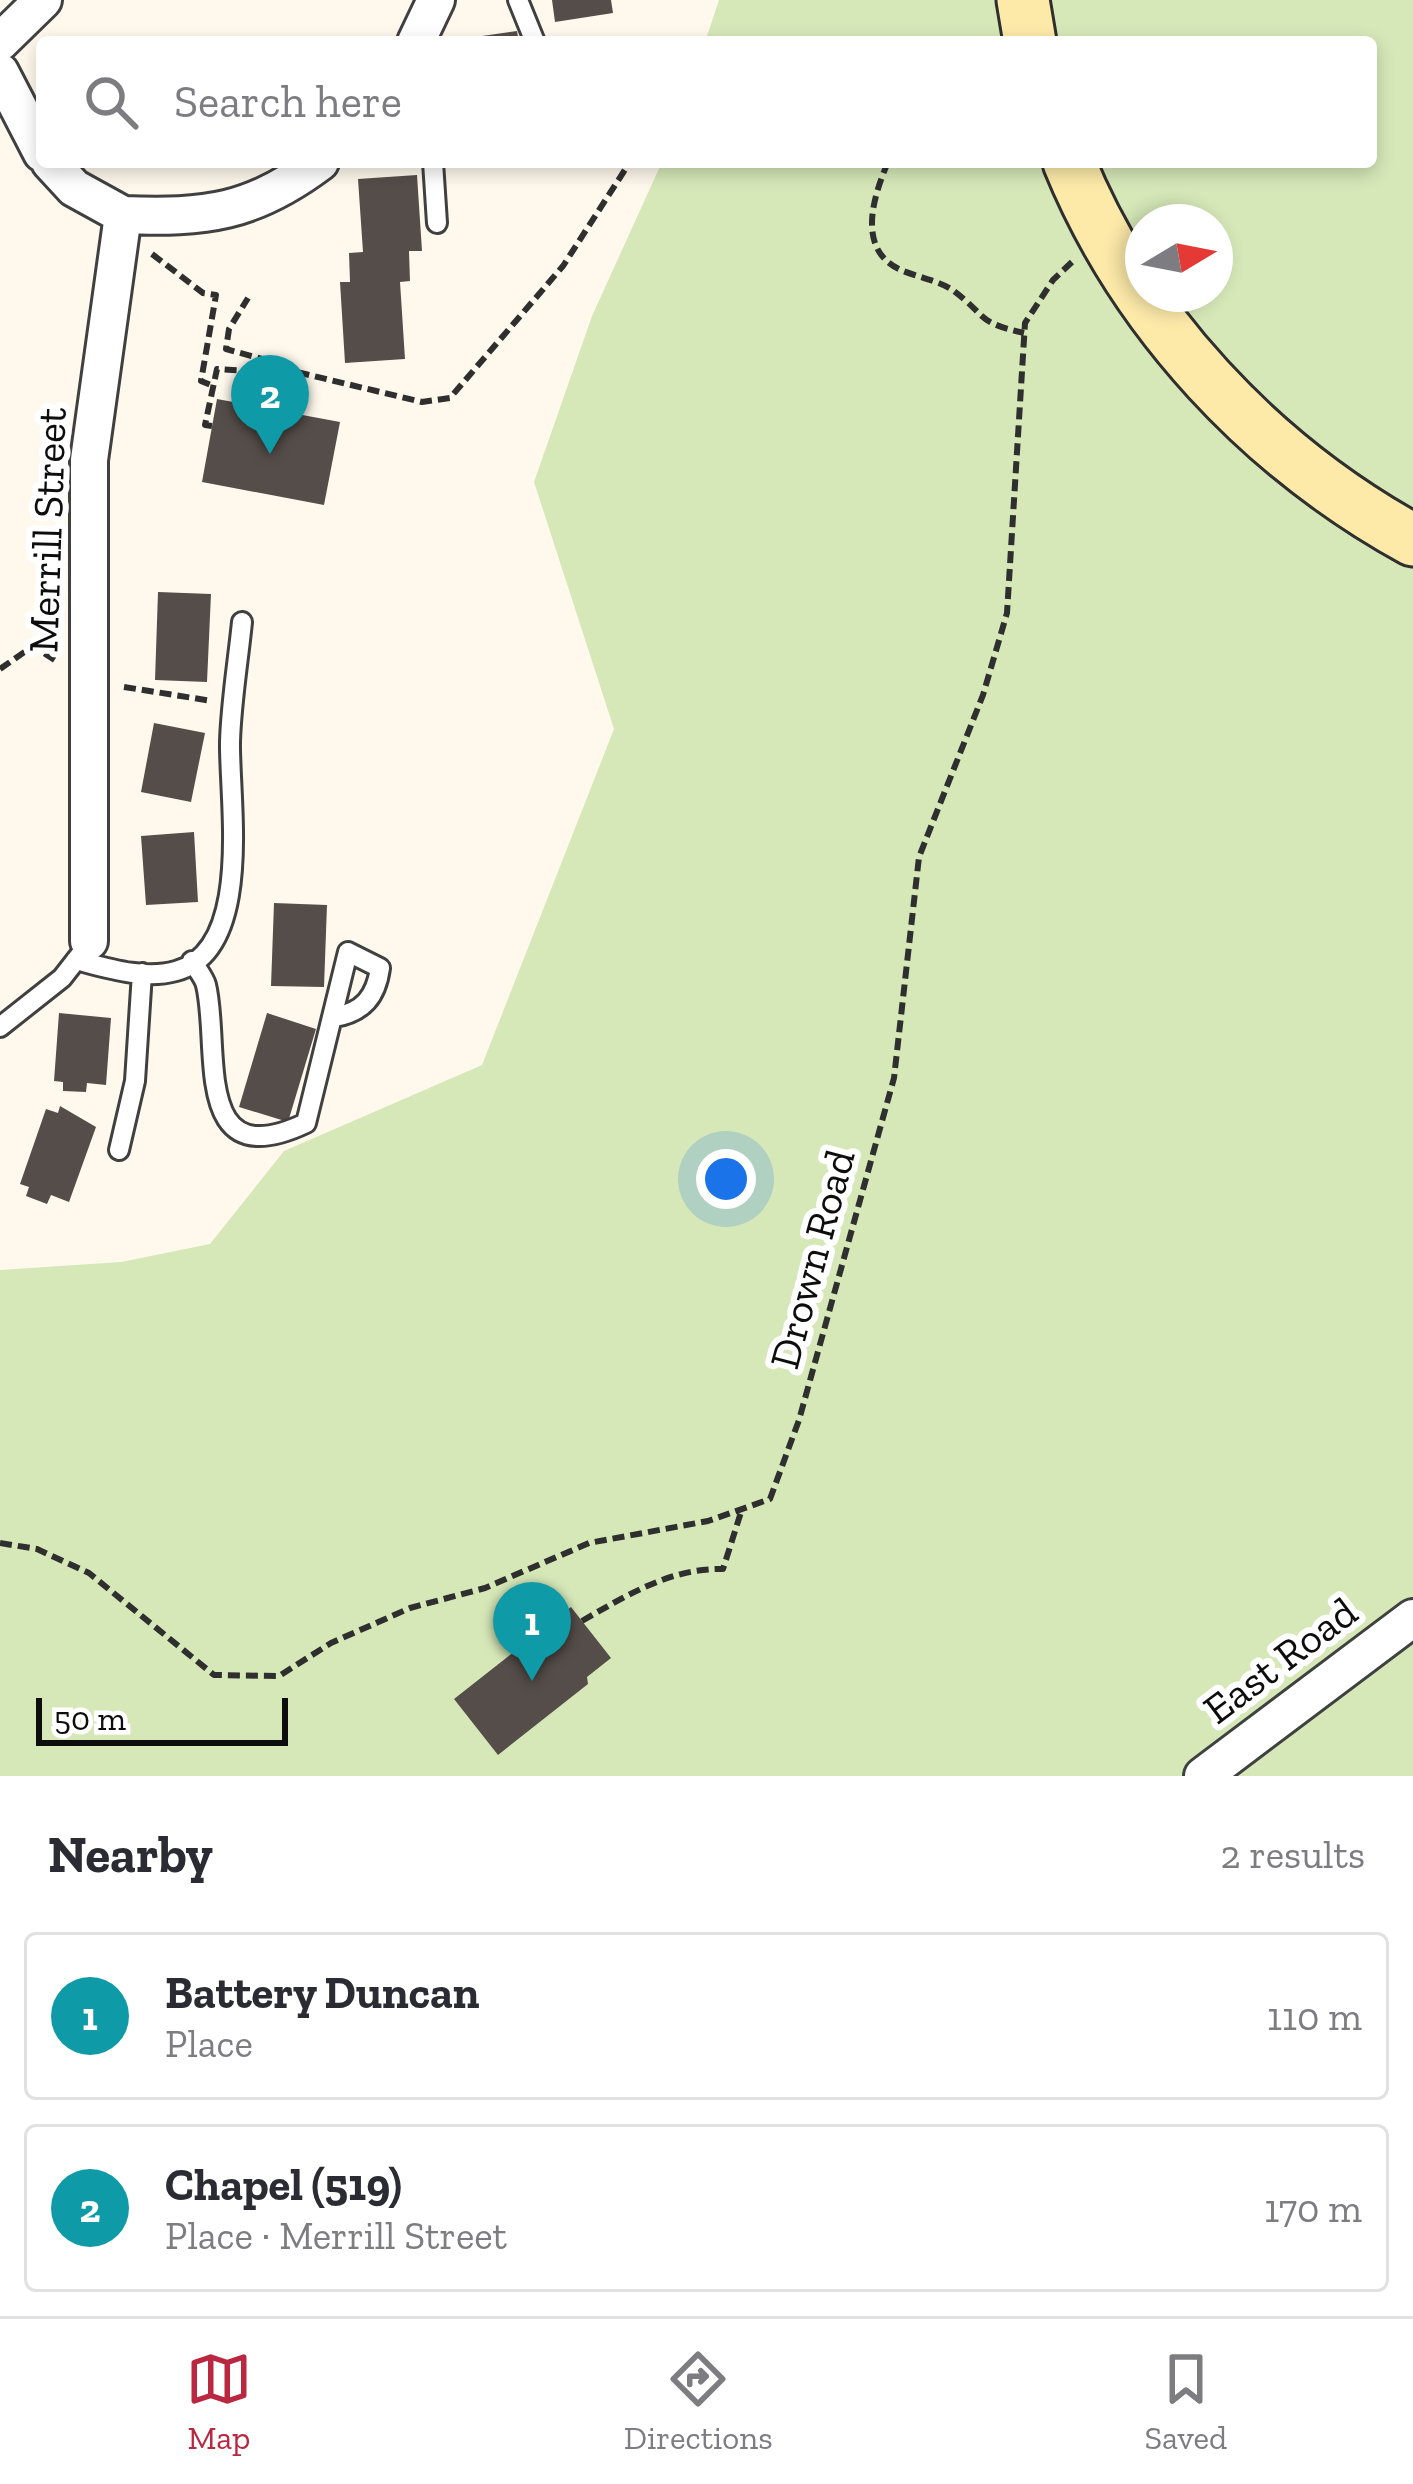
<!DOCTYPE html>
<meta charset="utf-8">
<style>
body{margin:0;font-family:"Zilla Slab",serif;background:#f7f7f7;color:#2b2b33}
.compass{position:absolute;left:1125px;top:204px;width:108px;height:108px;border-radius:50%;background:#fff;box-shadow:0 6px 18px #0003;rotate:80deg}
.scale{position:absolute;left:36px;bottom:30px;width:252px;box-sizing:border-box;padding-left:12px;border:6px solid #0d0d0d;border-top:0;font-size:33px;line-height:42px;white-space:nowrap;color:#0d0d0d;-webkit-text-stroke:9px #fff;paint-order:stroke}
.you{position:absolute;left:726px;top:1179px;width:42px;height:42px;margin:-30px;border:9px solid #fff;border-radius:50%;background:#1a73e8;box-shadow:0 0 0 18px #1a73e833}
.badge{display:grid;place-items:center;width:78px;height:78px;border-radius:50%;background:#b92840;color:#fff;font-size:39px;font-weight:700}
.pin{position:absolute;translate:-50% -99px;filter:drop-shadow(0 3px 6px #0008)}
.pin::after{content:'';position:absolute;top:63px;width:42px;height:36px;background:inherit;clip-path:polygon(0 0,100% 0,50% 100%)}
.list{margin:0;padding:0;list-style:none}
h2{display:flex;justify-content:space-between;align-items:center;height:156px;margin:0;padding:0 48px;font-size:51px}
h2 small{font-size:39px;font-weight:400;color:#7c7c81}
.list li{display:grid;grid-template-columns:78px 1fr auto;gap:36px;align-items:center;box-sizing:border-box;height:168px;margin:0 24px 24px;padding:0 24px;border:3px solid #e1e1e2;border-radius:12px}
.list b{display:block;font-size:45px;white-space:nowrap}
.list p{margin:0;font-size:39px;white-space:nowrap;color:#7c7c81}
.list em{font-size:39px;font-style:normal;color:#7c7c81}
.icon{flex:none;width:66px;height:66px;fill:none;stroke:currentColor;stroke-width:2;stroke-linecap:round;stroke-linejoin:round}
.map{position:relative;flex:none;width:1413px;height:1776px;overflow:hidden}
.search{position:absolute;background:#fff;box-shadow:0 6px 18px #0003;left:36px;right:36px;top:36px;height:132px;display:flex;align-items:center;gap:30px;box-sizing:border-box;padding:0 42px;border-radius:12px;color:#7c7c81;font-size:45px}
.sheet{height:540px;background:#fff}
nav{display:flex;justify-content:space-around;align-items:center;box-sizing:border-box;height:168px;border-top:3px solid #e1e1e2;background:#fff;font-size:33px;color:#7c7c81}
nav a{display:grid;justify-items:center;gap:6px}
nav .on{color:#b92840}
.map>svg:first-child{display:block}
</style>
<div class="map">
<svg width="1413" height="1776" viewBox="0 0 1413 1776">
<rect width="100%" height="100%" fill="#fff9ed"/>
<!-- green -->
<path fill="#d6e8b8" fill-rule="evenodd" d="M 719,0 L 1413,0 L 1413,1776 L 0,1776 L 0,1270 L 121,1262 L 210,1244 L 284,1151 L 482,1065 L 614,729 L 534,482 L 592,316 L 662,162 L 1371,162 L 1371,42 L 705,42 ZM 1143,222 L 1215,222 L 1215,294 L 1143,294 Z"/>
<!-- building -->
<path fill="#554d49" d="M 552,0 L 611,0 L 613,13 L 555,22 Z
M 517,31 L 519,42 L 461,42 L 461,39 Z
M 417,175 L 422,251 L 409,251 L 410,281 L 400,282 L 405,359 L 345,363 L 340,282 L 350,282 L 349,253 L 363,252 L 358,179 Z
M 217,399 L 340,422 L 324,505 L 202,482 Z
M 158,592 L 211,594 L 207,682 L 155,680 Z
M 154,723 L 205,733 L 191,802 L 141,792 Z
M 194,832 L 198,902 L 146,905 L 141,836 Z
M 274,903 L 327,905 L 324,987 L 271,986 Z
M 59,1013 L 111,1018 L 106,1085 L 87,1083 L 86,1092 L 63,1091 L 63,1082 L 54,1081 Z
M 267,1013 L 316,1029 L 288,1122 L 239,1107 Z
M 60,1106 L 96,1127 L 69,1202 L 51,1195 L 47,1204 L 26,1196 L 29,1187 L 20,1184 L 46,1109 L 58,1113 Z
M 571,1607 L 611,1658 L 587,1677 L 588,1684 L 498,1755 L 454,1699 Z"/>
<g fill="none" stroke-linecap="round" stroke-linejoin="round">
<defs>
<path id="lane" d="M 518,0 L 535,42
M 433,162 L 437,223
M 76,960 C 107,968 144,980 176,971 C 254,950 229,801 230,742 C 231,703 238,662 242,622
M 192,961 C 196,968 204,977 206,985 C 221,1046 190,1178 306,1123 L 348,952 L 380,968 C 376,997 363,1012 335,1017
M 0,1027 L 62,978 L 80,955
M 119,1150 L 135,1081 L 142,973"/>
<path id="street" d="M 0,42 L 43,0
M 416,42 L 436,0
M 0,72 L 42,153
M 50,162 L 74,188 L 123,215 L 89,460 L 89,941
M 123,215 C 206,218 252,213 320,162
M 1203,1776 L 1413,1618"/>
<path id="secondary" d="M 1023,0 L 1030,42
M 1069,162 C 1134,322 1262,457 1413,540"/>
</defs>
<!-- lane casing -->
<use href="#lane" stroke="#404040" stroke-width="24"/>
<!-- street casing -->
<use href="#street" stroke="#404040" stroke-width="42"/>
<!-- secondary casing -->
<use href="#secondary" stroke="#2f2f2f" stroke-width="57"/>
<!-- path -->
<path stroke="#2f2f2f" stroke-width="6" stroke-dasharray="12 6" stroke-linecap="butt" d="M 807,42 L 818,42
M 888,162 C 873,197 856,250 901,270 C 917,277 940,281 954,291 C 988,317 976,322 1024,333
M 152,254 L 203,293 L 216,295 L 201,381 L 213,386
M 280,368 L 422,402 L 450,398 L 563,266 L 630,162
M 212,426 L 205,425 L 217,369 L 276,373 L 280,368 L 277,363 L 226,349 L 229,329 L 248,298
M 0,669 L 33,646 L 56,661
M 124,687 L 212,701
M 0,1543 L 37,1549 L 89,1573 L 214,1675 L 279,1676 L 331,1643 L 410,1608 L 485,1588 L 589,1543 L 708,1521 L 770,1499 L 799,1420 L 894,1078 L 919,857 L 983,695 L 1007,613 L 1025,323 L 1053,280 L 1074,260
M 582,1621 C 627,1595 671,1568 723,1569 L 742,1509"/>
<!-- lane -->
<use href="#lane" stroke="#fff" stroke-width="18"/>
<!-- street -->
<use href="#street" stroke="#fff" stroke-width="36"/>
<!-- secondary -->
<use href="#secondary" stroke="#fdeaa9" stroke-width="51"/>
</g>
<g text-anchor="middle" dominant-baseline="central" stroke-width="12" stroke-linejoin="round" paint-order="stroke">
<!-- street labels -->
<g font-size="42" fill="#0d0d0d" stroke="#fff">
<text transform="translate(47 530) rotate(-88)">Merrill Street</text>
<text transform="translate(812 1259) rotate(-75)">Drown Road</text>
<text transform="translate(1280 1660) rotate(-37)">East Road</text>
</g>
</g>
</svg>
<svg class="compass" viewBox="-18 -18 36 36"><path d="M0-13l5 13h-10z" fill="#e53935"/><path d="M0 13l5-13h-10z" fill="#7c7c81"/></svg>
<div class="scale">50 m</div>
<div class="you"></div>
<div class="pin badge" style="left:532px;top:1681px;background:#0f9aa8">1</div>
<div class="pin badge" style="left:270px;top:454px;background:#0f9aa8">2</div>
<div class="search"><svg class="icon" aria-label="search" viewBox="0 0 24 24"><circle cx="10" cy="10" r="6"/><path d="M15 15l6 6"/></svg>Search here</div>
</div>
<section class="sheet">
<h2>Nearby<small>2 results</small></h2>
<ul class="list">
<li><span class="badge" style="background:#0f9aa8">1</span><div><b>Battery Duncan</b><p>Place</p></div><em>110 m</em></li>
<li><span class="badge" style="background:#0f9aa8">2</span><div><b>Chapel (519)</b><p>Place · Merrill Street</p></div><em>170 m</em></li>
</ul>
</section>
<nav>
<a class="on"><svg class="icon" aria-label="map" viewBox="0 0 24 24"><path d="M3 6l6-2 6 2 6-2v14l-6 2-6-2-6 2zM9 4v14M15 6v14"/></svg>Map</a>
<a><svg class="icon" aria-label="directions" viewBox="0 0 24 24"><path d="M12 3l9 9-9 9-9-9zM9 14v-3h6M13 9l2 2-2 2"/></svg>Directions</a>
<a><svg class="icon" aria-label="saved" viewBox="0 0 24 24"><path d="M7 4h10v16l-5-4-5 4z"/></svg>Saved</a>
</nav>
